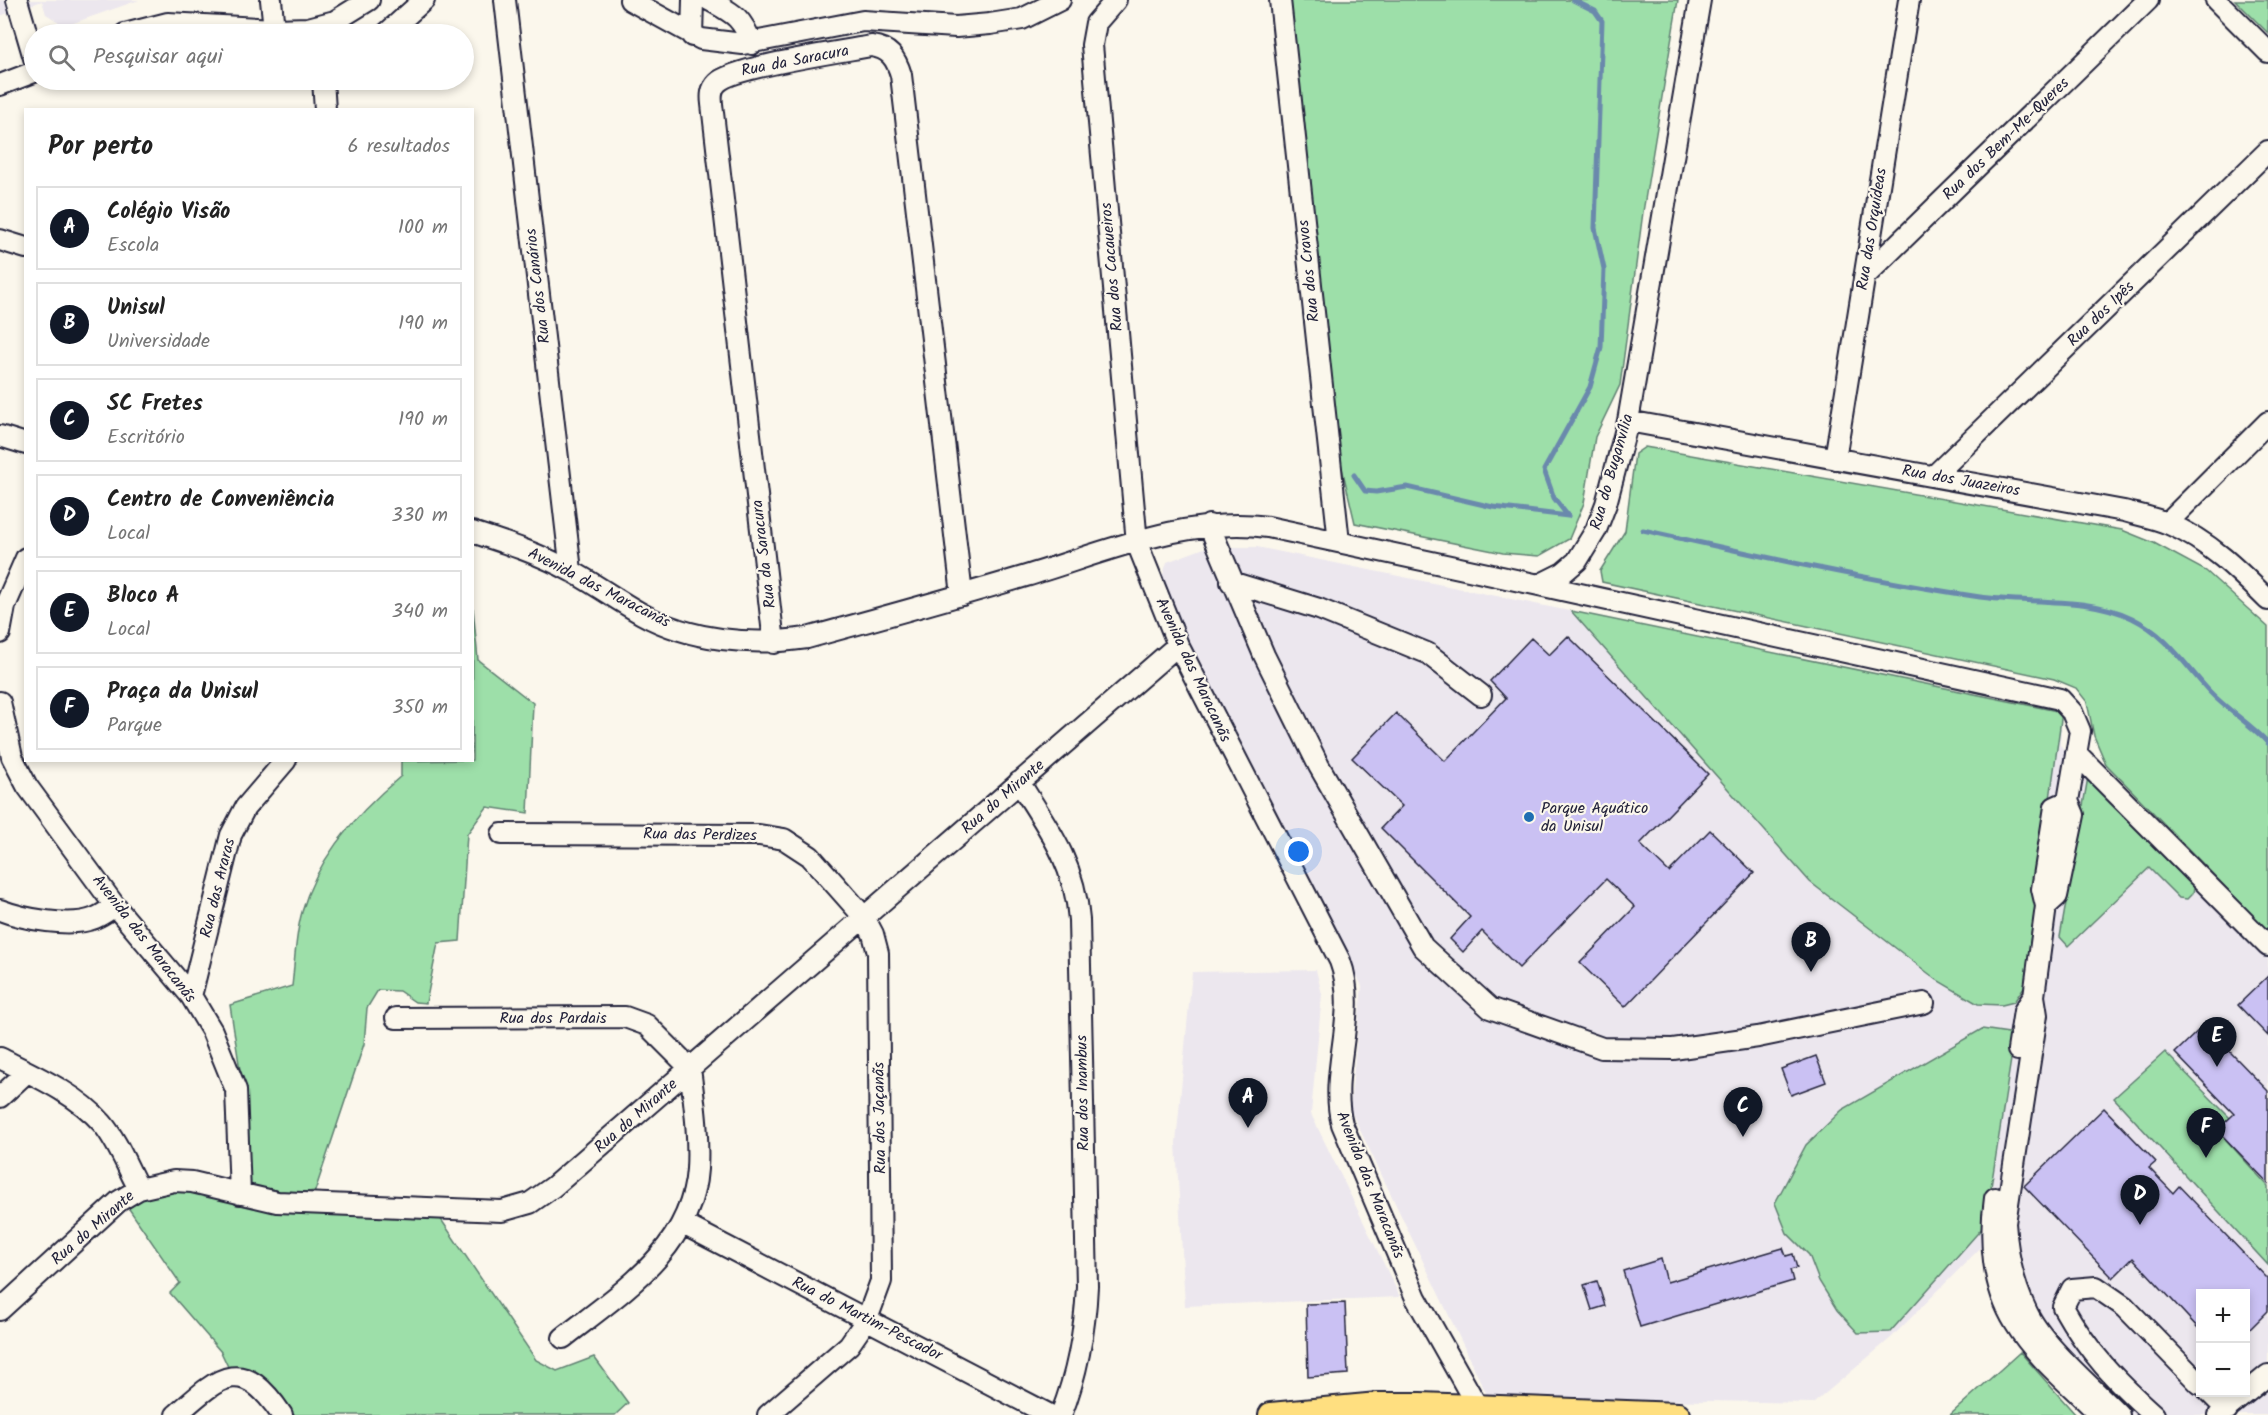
<!DOCTYPE html>
<html lang="pt">
<meta charset="utf-8">
<style>
body{margin:0;font-family:Kalam,sans-serif;background:#f6f6f6;color:#222}
.controls{position:absolute;right:18px;bottom:18px;display:grid;overflow:hidden;border-radius:0px;box-shadow:0 3px 9px #0003}
.controls button{width:54px;height:54px;display:grid;place-items:center;padding:0;border:0;border-bottom:2px solid #e0e0e0;background:#fff;color:#222;font:30px sans-serif}
.you{position:absolute;left:1299px;top:852px;width:21px;height:21px;margin:-15px;border:4px solid #fff;border-radius:50%;background:#1a73e8;box-shadow:0 0 0 9px #1a73e833}
.badge{display:grid;place-items:center;width:39px;height:39px;border-radius:50%;background:#111827;color:#fff;font-size:20px;font-weight:700}
.pin{position:absolute;translate:-50% -50px;filter:drop-shadow(0 2px 3px #0008)}
.pin::after{content:'';position:absolute;top:32px;width:21px;height:18px;background:inherit;clip-path:polygon(0 0,100% 0,50% 100%)}
.list{margin:0;padding:0;list-style:none}
h2{display:flex;justify-content:space-between;align-items:center;height:78px;margin:0;padding:0 24px;font-size:26px}
h2 small{font-size:20px;font-weight:400;color:#767676}
.list li{display:grid;grid-template-columns:39px 1fr auto;gap:18px;align-items:center;box-sizing:border-box;height:84px;margin:0 12px 12px;padding:0 12px;border:2px solid #e0e0e0;border-radius:0px}
.list b{display:block;font-size:22px;white-space:nowrap}
.list p{margin:0;font-size:20px;white-space:nowrap;color:#767676}
.list em{font-size:20px;font-style:normal;color:#767676}
.icon{flex:none;width:33px;height:33px;fill:none;stroke:currentColor;stroke-width:2;stroke-linecap:round;stroke-linejoin:round}
.map{position:relative;flex:none;width:2268px;height:1415px;overflow:hidden}
.search{position:absolute;background:#fff;box-shadow:0 3px 9px #0003;left:24px;top:24px;width:450px;height:66px;display:flex;align-items:center;gap:15px;box-sizing:border-box;padding:0 21px;border-radius:33px;color:#767676;font-size:22px}
.panel{position:absolute;background:#fff;box-shadow:0 3px 9px #0003;left:24px;top:108px;width:450px;height:654px;border-radius:0px}
.map>svg:first-child{display:block}
</style>
<div class="map">
<svg width="2268" height="1415" viewBox="0 0 2268 1415">
<rect width="100%" height="100%" fill="#fbf7ec"/>
<filter id="ink" filterUnits="userSpaceOnUse"><feTurbulence type="fractalNoise" baseFrequency=".0167" numOctaves="2"/><feDisplacementMap in="SourceGraphic" scale="12" xChannelSelector="R" yChannelSelector="G"/><feConvolveMatrix kernelMatrix="1 2 1 2 8 2 1 2 1" color-interpolation-filters="sRGB"/></filter>
<g filter="url(#ink)">
<!-- built -->
<path fill="#ece7ee" fill-rule="evenodd" d="M 0,0 L 139,0 L 65,26 L 46,14 L 42,1 L 0,16 Z
M 1207,547 L 1257,547 L 2062,712 L 2060,745 L 2268,956 L 2268,1415 L 2128,1415 L 2033,1314 L 2012,1253 L 2014,1214 L 1892,1337 L 1814,1403 L 1488,1397 L 1350,1109 L 1362,986 L 1160,584 L 1167,562 ZM 2200,1294 L 2246,1294 L 2246,1392 L 2200,1392 Z
M 1316,970 L 1322,994 L 1311,1114 L 1400,1297 L 1185,1306 L 1176,1143 L 1192,972 Z"/>
<!-- green -->
<path fill="#9ddfa9" stroke="#608072" stroke-width="1.5" d="M 1290,0 L 1678,0 L 1643,212 L 1620,385 L 1595,437 L 1584,503 L 1569,539 L 1539,556 L 1503,553 L 1355,523 L 1338,451 Z
M 2235,0 L 2268,0 L 2268,33 Z
M 1645,447 L 2122,530 L 2154,543 L 2206,571 L 2268,627 L 2268,931 L 2106,764 L 2094,736 L 2087,702 L 2076,688 L 2054,679 L 1602,582 L 1600,571 L 1625,531 L 1635,454 Z
M 473,608 L 478,660 L 533,703 L 528,813 L 487,807 L 467,834 L 460,941 L 438,943 L 426,1003 L 415,1002 L 399,991 L 378,990 L 367,1008 L 364,1044 L 315,1191 L 284,1195 L 246,1187 L 242,1083 L 230,1005 L 292,986 C 295,962 295,936 302,912 C 317,858 358,812 401,776 L 401,761 L 472,760 Z
M 1571,611 L 2062,712 L 2024,987 L 2014,1002 L 2002,1005 L 1978,1004 L 1937,980 L 1810,882 Z
M 2088,777 L 2195,882 L 2193,893 L 2187,899 L 2179,898 L 2149,868 L 2068,946 L 2060,937 Z
M 1982,1029 L 2015,1034 L 1985,1225 L 1890,1332 L 1858,1333 L 1837,1310 L 1819,1281 L 1809,1255 L 1787,1233 L 1775,1203 L 1806,1145 L 1842,1110 Z
M 2165,1052 L 2230,1118 L 2218,1131 L 2268,1186 L 2268,1265 L 2114,1098 Z
M 157,1187 L 436,1212 L 536,1360 L 557,1371 L 594,1357 L 628,1403 L 615,1415 L 288,1415 L 231,1373 L 221,1352 L 170,1293 L 180,1283 L 125,1203 Z
M 2020,1352 L 2076,1415 L 1950,1415 Z"/>
<g fill="none" stroke-linecap="round" stroke-linejoin="round">
<!-- stream -->
<path stroke="#6b89ac" stroke-width="5" d="M 1354,475 L 1365,491 L 1376,492 L 1407,487 L 1493,507 L 1568,516
M 1568,516 L 1554,498 L 1544,470 L 1590,387 L 1601,347 L 1604,269 L 1595,228 L 1602,21 L 1595,11 L 1573,0
M 1643,530 C 1755,555 1867,580 1980,597 C 2030,604 2086,596 2132,618 C 2167,635 2185,665 2210,692 C 2228,711 2251,724 2268,743"/>
</g>
<!-- building -->
<path fill="#cac1f3" stroke="#22223b" stroke-width="1.5" d="M 1568,636 L 1708,774 L 1640,844 L 1669,872 L 1710,830 L 1754,873 L 1625,1007 L 1580,963 L 1635,907 L 1606,879 L 1519,968 L 1482,931 L 1463,952 L 1450,939 L 1470,917 L 1381,828 L 1402,806 L 1352,758 L 1396,713 L 1445,761 L 1506,698 L 1490,681 L 1531,638 L 1549,655 Z
M 2268,976 L 2268,1036 L 2238,1005 Z
M 2204,1025 L 2268,1091 L 2268,1183 L 2217,1130 L 2234,1114 L 2175,1053 Z
M 1816,1056 L 1826,1082 L 1791,1095 L 1781,1069 Z
M 2104,1108 L 2156,1162 L 2149,1168 L 2173,1193 L 2179,1186 L 2268,1279 L 2268,1311 L 2246,1333 L 2246,1293 L 2200,1293 L 2200,1330 L 2133,1258 L 2113,1278 L 2024,1186 Z
M 1783,1248 L 1786,1256 L 1793,1254 L 1797,1268 L 1790,1270 L 1793,1281 L 1640,1327 L 1623,1271 L 1661,1259 L 1667,1282 Z
M 1597,1281 L 1605,1306 L 1592,1310 L 1584,1285 Z
M 1345,1303 L 1348,1374 L 1308,1377 L 1306,1304 Z"/>
<g fill="none" stroke-linecap="round" stroke-linejoin="round">
<defs>
<path id="minor" d="M 17,0 L 34,58
M 271,0 L 274,29
M 505,0 L 571,571
M 630,0 L 701,39 L 743,44 L 863,21 L 956,27 L 990,24 L 1022,19 L 1060,0
M 709,0 C 734,14 741,16 752,44
M 1116,0 L 1096,23 L 1092,45 L 1137,543 L 1178,645 L 1340,961 C 1360,1014 1328,1071 1342,1124 L 1416,1298 L 1477,1406
M 1280,0 L 1339,542
M 2216,0 L 2268,52
M 125,34 L 168,23 L 274,29 L 308,28 L 335,21 L 369,0
M 386,34 L 424,0
M 692,36 L 693,0
M 323,80 L 325,110
M 0,85 L 34,72
M 0,240 L 26,248
M 1864,277 L 2148,0
M 1628,421 L 2124,511 C 2139,515 2155,518 2169,524 C 2209,541 2238,570 2268,600
M 0,436 L 26,444
M 1835,459 L 1909,0
M 1934,476 L 2268,151
M 2167,523 L 2268,422
M 1209,525 L 1264,655 L 1319,766 L 1423,947 L 1490,1008 L 1602,1048 L 1673,1049 L 1758,1037 L 1924,1003
M 472,532 C 506,543 540,554 571,571 C 595,584 617,600 642,614 C 691,641 752,646 807,638 C 880,618 953,598 1026,576 C 1103,553 1186,516 1268,527 L 1539,585 L 1563,573 L 1577,561 L 1596,530 L 1606,504 L 1628,421 L 1700,0
M 1231,582 L 1319,609 L 1427,653 L 1481,695
M 1539,585 L 2060,699 L 2072,712 L 2080,731 L 2068,801 L 2074,815 L 2057,896 L 2046,906
M 0,633 L 5,606 L 26,558
M 774,643 L 712,104 C 711,96 711,89 717,83 C 732,67 844,51 871,46 C 889,48 896,58 901,75 L 962,595
M 0,702 L 12,757 L 27,786 L 115,906 L 191,996 L 212,1031 L 236,1090 L 240,1194
M 2076,753 L 2268,946
M 1019,782 C 1049,829 1075,864 1079,920 L 1087,1286 C 1085,1331 1078,1372 1061,1415
M 2068,801 L 2055,807 L 2042,889 L 2046,906 L 2034,996 L 2037,1015 L 2005,1223 C 2007,1254 2013,1284 2027,1312 C 2043,1346 2092,1387 2119,1415
M 502,834 L 759,835 L 784,839 L 810,856 L 864,917 L 873,934 L 878,953 L 881,1281 L 867,1319 L 849,1345 L 768,1415
M 0,910 C 23,919 71,928 95,918 C 102,915 109,910 115,906
M 191,996 L 231,835 L 245,808 L 286,760
M 396,1018 L 625,1017 L 647,1025 L 690,1068 C 694,1101 699,1135 697,1169 C 692,1249 620,1293 563,1338
M 2018,1050 L 2024,1011 L 2034,996
M 0,1058 C 34,1075 77,1094 102,1123 C 118,1142 127,1167 139,1189
M 0,1097 L 27,1072
M 1995,1198 C 1989,1239 1992,1286 2015,1323 C 2036,1358 2072,1386 2100,1415
M 683,1224 L 1050,1415
M 0,1310 L 119,1201 L 139,1189 L 174,1181 L 192,1182 L 277,1202 L 502,1211 L 530,1203 L 553,1187 L 1178,645
M 2209,1392 L 2227,1410
M 176,1415 C 221,1375 242,1355 282,1415
M 2154,1415 C 2116,1381 2088,1352 2063,1307 L 2072,1289 L 2096,1287 L 2125,1307 L 2200,1384
M 2219,1415 L 2268,1375"/>
<path id="major" d="M 1271,1415 L 1378,1405 L 1420,1405 L 1678,1415"/>
</defs>
<!-- minor casing -->
<use href="#minor" stroke="#22223b" stroke-width="24"/>
<!-- major casing -->
<use href="#major" stroke="#22223b" stroke-width="28"/>
<!-- minor -->
<use href="#minor" stroke="#fbf7ec" stroke-width="20"/>
<!-- major -->
<use href="#major" stroke="#ffdf80" stroke-width="24"/>
</g>
</g>
<!-- markers -->
<circle fill="#1f6fb2" stroke="#fbf7ec" stroke-width="2" cx="1529" cy="817" r="6"/>
<g text-anchor="middle" dominant-baseline="central" stroke-width="4.5" stroke-linejoin="round" paint-order="stroke">
<!-- street labels -->
<g font-size="16" fill="#22223b" stroke="#fbf7ec">
<text transform="translate(795 61) rotate(-11)">Rua da Saracura</text>
<text transform="translate(2006 139) rotate(-44)">Rua dos Bem-Me-Queres</text>
<text transform="translate(1872 229) rotate(-81)">Rua das Orquídeas</text>
<text transform="translate(1112 267) rotate(-95)">Rua dos Cacaueiros</text>
<text transform="translate(1309 271) rotate(-96)">Rua dos Cravos</text>
<text transform="translate(538 286) rotate(-97)">Rua dos Canários</text>
<text transform="translate(2101 314) rotate(-44)">Rua dos Ipês</text>
<text transform="translate(1612 472) rotate(-74)">Rua do Buganvília</text>
<text transform="translate(1961 481) rotate(10)">Rua dos Juazeiros</text>
<text transform="translate(764 554) rotate(-97)">Rua da Saracura</text>
<text transform="translate(599 588) rotate(27)">Avenida das Maracanãs</text>
<text transform="translate(1193 670) rotate(65)">Avenida das Maracanãs</text>
<text transform="translate(1003 797) rotate(-41)">Rua do Mirante</text>
<text transform="translate(700 835) rotate(1)">Rua das Perdizes</text>
<text transform="translate(218 888) rotate(-76)">Rua das Araras</text>
<text transform="translate(144 939) rotate(52)">Avenida das Maracanãs</text>
<text x="553" y="1018">Rua dos Pardais</text>
<text transform="translate(1083 1093) rotate(-91)">Rua dos Inambus</text>
<text transform="translate(636 1116) rotate(-41)">Rua do Mirante</text>
<text transform="translate(880 1118) rotate(-91)">Rua dos Jaçanãs</text>
<text transform="translate(1370 1185) rotate(68)">Avenida das Maracanãs</text>
<text transform="translate(93 1228) rotate(-41)">Rua do Mirante</text>
<text transform="translate(867 1319) rotate(27)">Rua do Martim-Pescador</text>
</g>
<!-- poi labels -->
<g font-size="16" fill="#22223b" stroke="#fbf7ec" text-anchor="start">
<text x="1541" y="808">Parque Aquático<tspan x="1541" dy="18">da Unisul</tspan></text>
</g>
</g>
</svg>
<div class="controls">
<button>+</button>
<button>−</button>
</div>
<div class="you"></div>
<div class="pin badge" style="left:1248px;top:1128px">A</div>
<div class="pin badge" style="left:1811px;top:972px">B</div>
<div class="pin badge" style="left:1743px;top:1137px">C</div>
<div class="pin badge" style="left:2140px;top:1225px">D</div>
<div class="pin badge" style="left:2217px;top:1067px">E</div>
<div class="pin badge" style="left:2206px;top:1158px">F</div>
<div class="search"><svg class="icon" aria-label="search" viewBox="0 0 24 24"><circle cx="10" cy="10" r="6"/><path d="M15 15l6 6"/></svg>Pesquisar aqui</div>
<section class="panel">
<h2>Por perto<small>6 resultados</small></h2>
<ul class="list">
<li><span class="badge">A</span><div><b>Colégio Visão</b><p>Escola</p></div><em>100 m</em></li>
<li><span class="badge">B</span><div><b>Unisul</b><p>Universidade</p></div><em>190 m</em></li>
<li><span class="badge">C</span><div><b>SC Fretes</b><p>Escritório</p></div><em>190 m</em></li>
<li><span class="badge">D</span><div><b>Centro de Conveniência</b><p>Local</p></div><em>330 m</em></li>
<li><span class="badge">E</span><div><b>Bloco A</b><p>Local</p></div><em>340 m</em></li>
<li><span class="badge">F</span><div><b>Praça da Unisul</b><p>Parque</p></div><em>350 m</em></li>
</ul>
</section>
</div>
